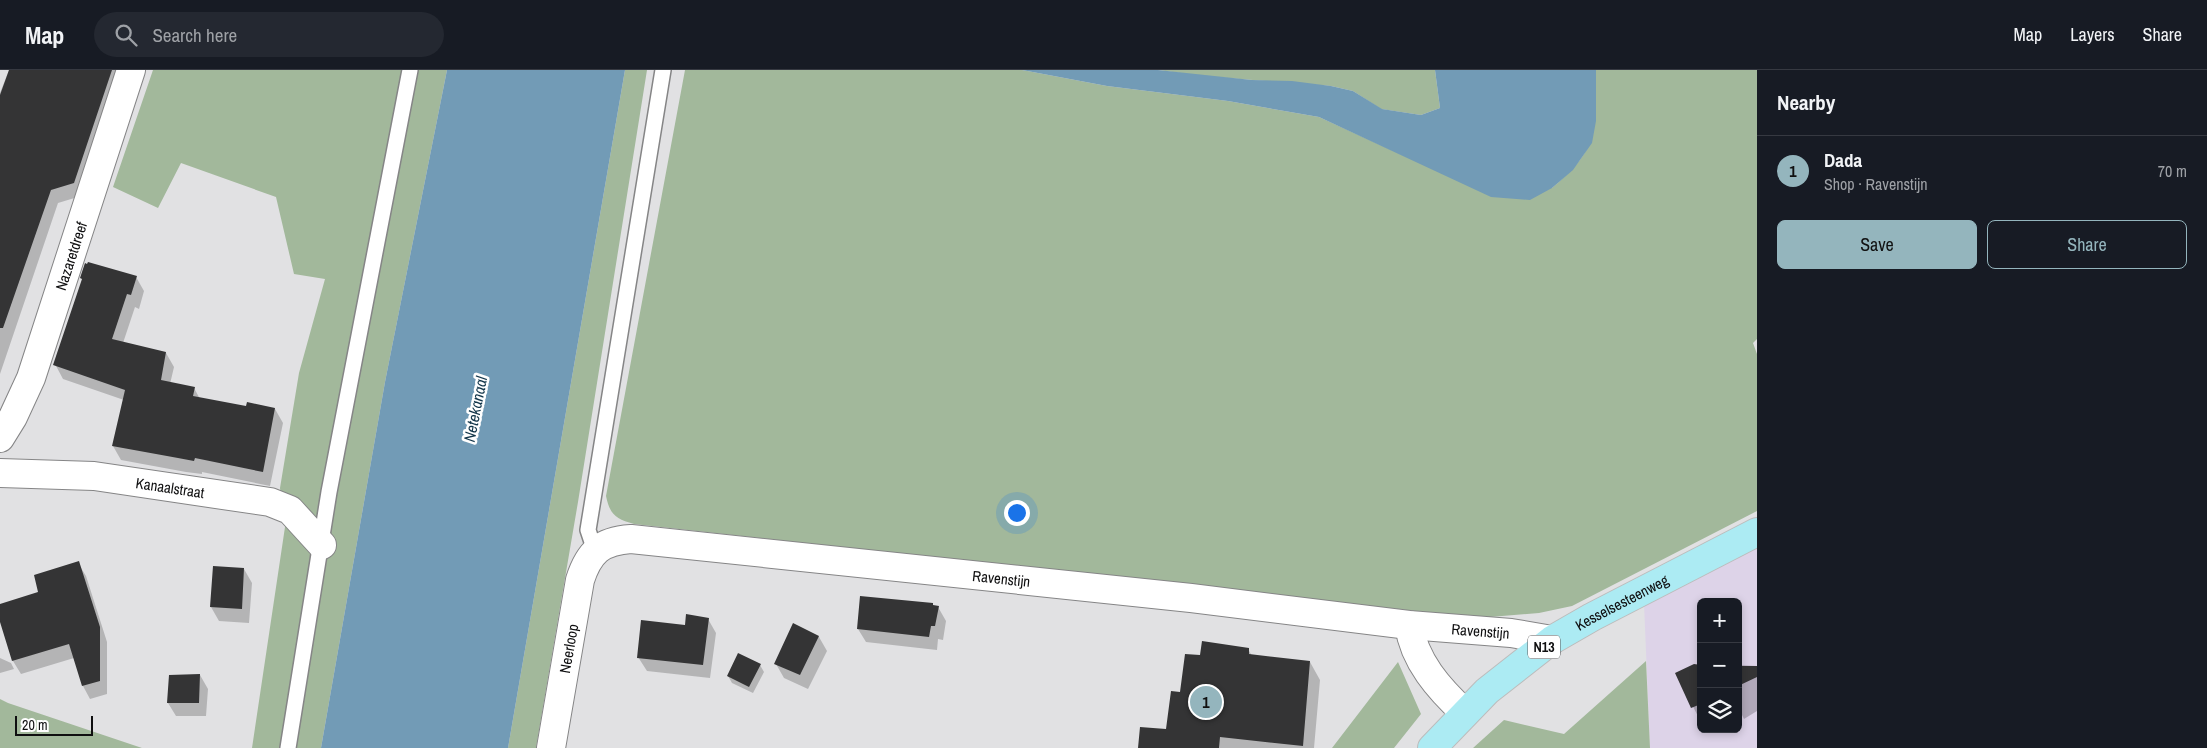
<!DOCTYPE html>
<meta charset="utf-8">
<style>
body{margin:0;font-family:"Archivo Narrow",sans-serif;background:#242831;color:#f1f3f6}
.controls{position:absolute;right:15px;bottom:15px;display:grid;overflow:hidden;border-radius:8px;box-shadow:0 2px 8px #0003}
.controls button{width:45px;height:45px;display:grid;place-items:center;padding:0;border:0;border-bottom:1px solid #363941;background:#171b24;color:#f1f3f6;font:25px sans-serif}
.scale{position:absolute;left:15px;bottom:12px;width:78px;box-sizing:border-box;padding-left:5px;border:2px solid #0f0f10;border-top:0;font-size:14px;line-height:18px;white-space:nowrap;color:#0f0f10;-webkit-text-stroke:4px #fff;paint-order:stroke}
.you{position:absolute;left:1016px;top:442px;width:18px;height:18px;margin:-12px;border:4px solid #fff;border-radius:50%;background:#1a73e8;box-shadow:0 0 0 8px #1a73e833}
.badge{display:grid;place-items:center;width:32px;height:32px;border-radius:50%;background:#94b5bd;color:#111;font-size:16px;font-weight:700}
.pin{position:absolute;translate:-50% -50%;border:2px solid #fff;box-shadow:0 1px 5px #0006}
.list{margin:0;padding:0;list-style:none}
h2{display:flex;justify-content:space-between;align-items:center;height:65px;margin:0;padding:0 20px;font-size:21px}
h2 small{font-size:16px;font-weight:400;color:#9ea1a6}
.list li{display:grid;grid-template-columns:32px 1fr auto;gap:15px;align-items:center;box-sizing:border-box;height:70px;padding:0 20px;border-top:1px solid #363941}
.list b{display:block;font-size:19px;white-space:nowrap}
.list p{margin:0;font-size:16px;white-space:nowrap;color:#9ea1a6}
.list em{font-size:16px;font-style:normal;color:#9ea1a6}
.actions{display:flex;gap:10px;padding:15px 20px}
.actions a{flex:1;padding:11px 0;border:1px solid #94b5bd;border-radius:8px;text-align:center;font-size:18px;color:#94b5bd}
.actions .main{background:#94b5bd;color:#111}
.icon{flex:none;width:28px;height:28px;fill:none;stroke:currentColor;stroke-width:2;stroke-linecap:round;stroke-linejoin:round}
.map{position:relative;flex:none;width:1757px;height:678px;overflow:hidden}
header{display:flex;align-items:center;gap:30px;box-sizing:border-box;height:70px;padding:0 25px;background:#171b24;border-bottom:1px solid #363941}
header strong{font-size:24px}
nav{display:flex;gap:28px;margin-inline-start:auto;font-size:18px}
.search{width:350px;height:45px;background:#242831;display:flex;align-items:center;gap:12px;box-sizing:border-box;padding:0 18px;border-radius:28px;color:#9ea1a6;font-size:19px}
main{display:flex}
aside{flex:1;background:#171b24}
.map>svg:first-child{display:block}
</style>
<header>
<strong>Map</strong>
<div class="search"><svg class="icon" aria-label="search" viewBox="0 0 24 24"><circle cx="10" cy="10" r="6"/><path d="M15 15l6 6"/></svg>Search here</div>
<nav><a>Map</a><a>Layers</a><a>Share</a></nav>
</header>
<main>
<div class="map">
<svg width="1757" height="678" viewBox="0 0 1757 678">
<rect width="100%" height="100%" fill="#e1e1e3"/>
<!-- industrial -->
<path fill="#ddd3e8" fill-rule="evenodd" d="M 1757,478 L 1757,678 L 1650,678 L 1644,533 ZM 1701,532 L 1738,532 L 1738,659 L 1701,659 Z"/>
<!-- green -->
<path fill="#a2b89b" d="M 153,0 L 447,0 L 385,312 L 321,678 L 252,678 L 285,457 L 280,418 L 299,303 L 325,209 L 294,204 L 276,127 L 181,93 L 158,138 L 113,117 Z
M 625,0 L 647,0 L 578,432 L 536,678 L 508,678 Z
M 685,0 L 1022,0 L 1107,16 L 1228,31 L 1319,47 L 1431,98 L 1552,118 C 1601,77 1595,60 1596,0 L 1757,0 L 1757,269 L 1753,273 L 1757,284 L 1757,441 L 1572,536 L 1539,543 L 1478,548 L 634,454 C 616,449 610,445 606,426 Z
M 1158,0 L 1435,0 L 1440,38 L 1421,45 L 1381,39 L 1353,21 L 1331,16 L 1202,6 Z
M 1646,591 L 1650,678 L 1473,678 L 1504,650 L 1564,664 Z
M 1398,592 L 1421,644 L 1394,678 L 1332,678 Z
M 0,629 L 8,633 L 142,678 L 0,678 Z"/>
<!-- water -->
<path fill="#729bb6" d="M 447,0 L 625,0 L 508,678 L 321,678 L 385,312 Z
M 1022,0 L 1158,0 L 1252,10 L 1292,11 L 1331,16 L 1353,21 L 1382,39 L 1421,45 L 1440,38 L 1435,0 L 1596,0 L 1596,51 L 1592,73 L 1573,100 L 1552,118 L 1530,130 L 1491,127 L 1319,47 L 1228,31 L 1107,16 Z"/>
<!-- shadow -->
<path fill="#0003" d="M 9,0 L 123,0 L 81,126 L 58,133 L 0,304 L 0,23 Z
M 136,207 L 144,221 L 139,239 L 135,237 L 123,273 L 166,283 L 174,297 L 170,314 L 194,318 L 200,329 L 247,338 L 275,339 L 283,353 L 270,416 L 202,402 L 202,404 L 186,402 L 121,390 L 113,376 L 124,330 L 63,309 L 55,294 Z
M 78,493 L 86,506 L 107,572 L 107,624 L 90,629 L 83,616 L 74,588 L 21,604 L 13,591 L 0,548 L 0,535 L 40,522 Z
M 244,499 L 252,513 L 249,553 L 219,551 L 211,537 Z
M 933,537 L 938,537 L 946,551 L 943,570 L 938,569 L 937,580 L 866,572 L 858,559 Z
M 708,549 L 716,563 L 710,608 L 647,601 L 638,587 Z
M 794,555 L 819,567 L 827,581 L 808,619 L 784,608 L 776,594 Z
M 1248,579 L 1252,586 L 1310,592 L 1320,610 L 1314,678 L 1140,678 L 1167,660 L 1181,623 L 1201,587 Z
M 0,588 L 11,593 L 14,599 L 0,603 Z
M 1701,593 L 1701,652 L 1676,604 Z
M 760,595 L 764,602 L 753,623 L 732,613 L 728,606 Z
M 1738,595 L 1757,596 L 1757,641 L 1744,649 L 1742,645 L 1738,647 Z
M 200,605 L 208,619 L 206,646 L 176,646 L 168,633 Z"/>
<!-- building -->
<path fill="#343435" d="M 9,0 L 112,0 L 74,113 L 51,120 L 3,258 L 0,258 L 0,25 Z
M 88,192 L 137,206 L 131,225 L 127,224 L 112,269 L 166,282 L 161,310 L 195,317 L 193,326 L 246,336 L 247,332 L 275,338 L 263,402 L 195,388 L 194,391 L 178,388 L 112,376 L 125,320 L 53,295 L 82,209 L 80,208 L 85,193 L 87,194 Z
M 79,491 L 100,557 L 100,611 L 82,616 L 69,574 L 12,591 L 0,552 L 0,534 L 38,522 L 34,505 Z
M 213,496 L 244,498 L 242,539 L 210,537 Z
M 860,526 L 933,533 L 933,535 L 939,536 L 935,556 L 931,556 L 929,567 L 857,559 Z
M 686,544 L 709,548 L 703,595 L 637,588 L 641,550 L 685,555 Z
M 793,553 L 819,566 L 800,605 L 774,594 Z
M 1202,571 L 1249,578 L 1249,584 L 1310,591 L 1303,676 L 1220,667 L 1219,678 L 1138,678 L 1140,657 L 1166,659 L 1171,621 L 1180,622 L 1185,584 L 1200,585 Z
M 738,583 L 761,594 L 749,617 L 727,606 Z
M 1694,594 L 1701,595 L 1701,634 L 1691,638 L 1675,603 Z
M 1738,596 L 1757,596 L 1757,607 L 1738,616 Z
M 200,604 L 199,633 L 167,633 L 169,605 Z"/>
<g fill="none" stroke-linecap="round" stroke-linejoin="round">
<defs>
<path id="lane" d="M 595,481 L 588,460 L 663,0
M 288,678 L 329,422 L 410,0"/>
<g id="street">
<path id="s1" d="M 0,368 L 13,347 L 31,308 L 131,0"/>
<path id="s2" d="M 0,403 L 94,406 L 270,432 L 290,440 L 322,475"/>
<path d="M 1409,555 C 1414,591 1439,619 1465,643"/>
<path id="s3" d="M 551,678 L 580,510 C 589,482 601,471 631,469 L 1191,528 L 1409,555 L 1511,563 L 1552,570"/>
</g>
<g id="primary">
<path id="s4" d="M 1432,678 L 1487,621 L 1552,570 L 1592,547 L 1757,462"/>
</g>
</defs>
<!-- lane casing -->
<use href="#lane" stroke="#858586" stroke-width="18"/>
<!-- street casing -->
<use href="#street" stroke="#858586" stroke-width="30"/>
<!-- primary casing -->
<use href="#primary" stroke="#bcbcbc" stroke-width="30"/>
<!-- lane -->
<use href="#lane" stroke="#fff" stroke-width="15"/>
<!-- street -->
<use href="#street" stroke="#fff" stroke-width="28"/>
<!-- primary -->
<use href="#primary" stroke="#acebf3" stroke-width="28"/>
</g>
<g text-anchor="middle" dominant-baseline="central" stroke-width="5" stroke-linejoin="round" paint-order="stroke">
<!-- shield labels -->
<rect fill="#fff" stroke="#575758" stroke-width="1" x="1528" y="565.5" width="32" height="23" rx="4"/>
<g font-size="14" font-weight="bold" fill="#0f0f10">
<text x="1544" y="577">N13</text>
</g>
<!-- street labels -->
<g font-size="15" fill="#0f0f10" stroke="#fff">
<text stroke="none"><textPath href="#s1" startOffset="196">Nazaretdreef</textPath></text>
<text stroke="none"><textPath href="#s2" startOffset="171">Kanaalstraat</textPath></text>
<text stroke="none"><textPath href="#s3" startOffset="614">Ravenstijn</textPath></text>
<text stroke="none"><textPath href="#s4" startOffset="241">Kesselsesteenweg</textPath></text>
<text stroke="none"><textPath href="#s3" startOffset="1096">Ravenstijn</textPath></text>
<text stroke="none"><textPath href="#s3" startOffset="101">Neerloop</textPath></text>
</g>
<!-- water labels -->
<g font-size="16" font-style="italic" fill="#13364a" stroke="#fff">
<text transform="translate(475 339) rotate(-79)">Netekanaal</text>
</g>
</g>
</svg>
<div class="controls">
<button>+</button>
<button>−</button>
<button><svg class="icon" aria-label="layers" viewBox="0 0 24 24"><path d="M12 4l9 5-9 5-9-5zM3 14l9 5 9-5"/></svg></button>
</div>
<div class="scale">20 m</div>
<div class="you"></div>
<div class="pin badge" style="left:1206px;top:632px">1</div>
</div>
<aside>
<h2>Nearby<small></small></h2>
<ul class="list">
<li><span class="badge">1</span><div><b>Dada</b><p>Shop · Ravenstijn</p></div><em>70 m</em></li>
</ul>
<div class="actions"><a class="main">Save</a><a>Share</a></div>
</aside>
</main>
